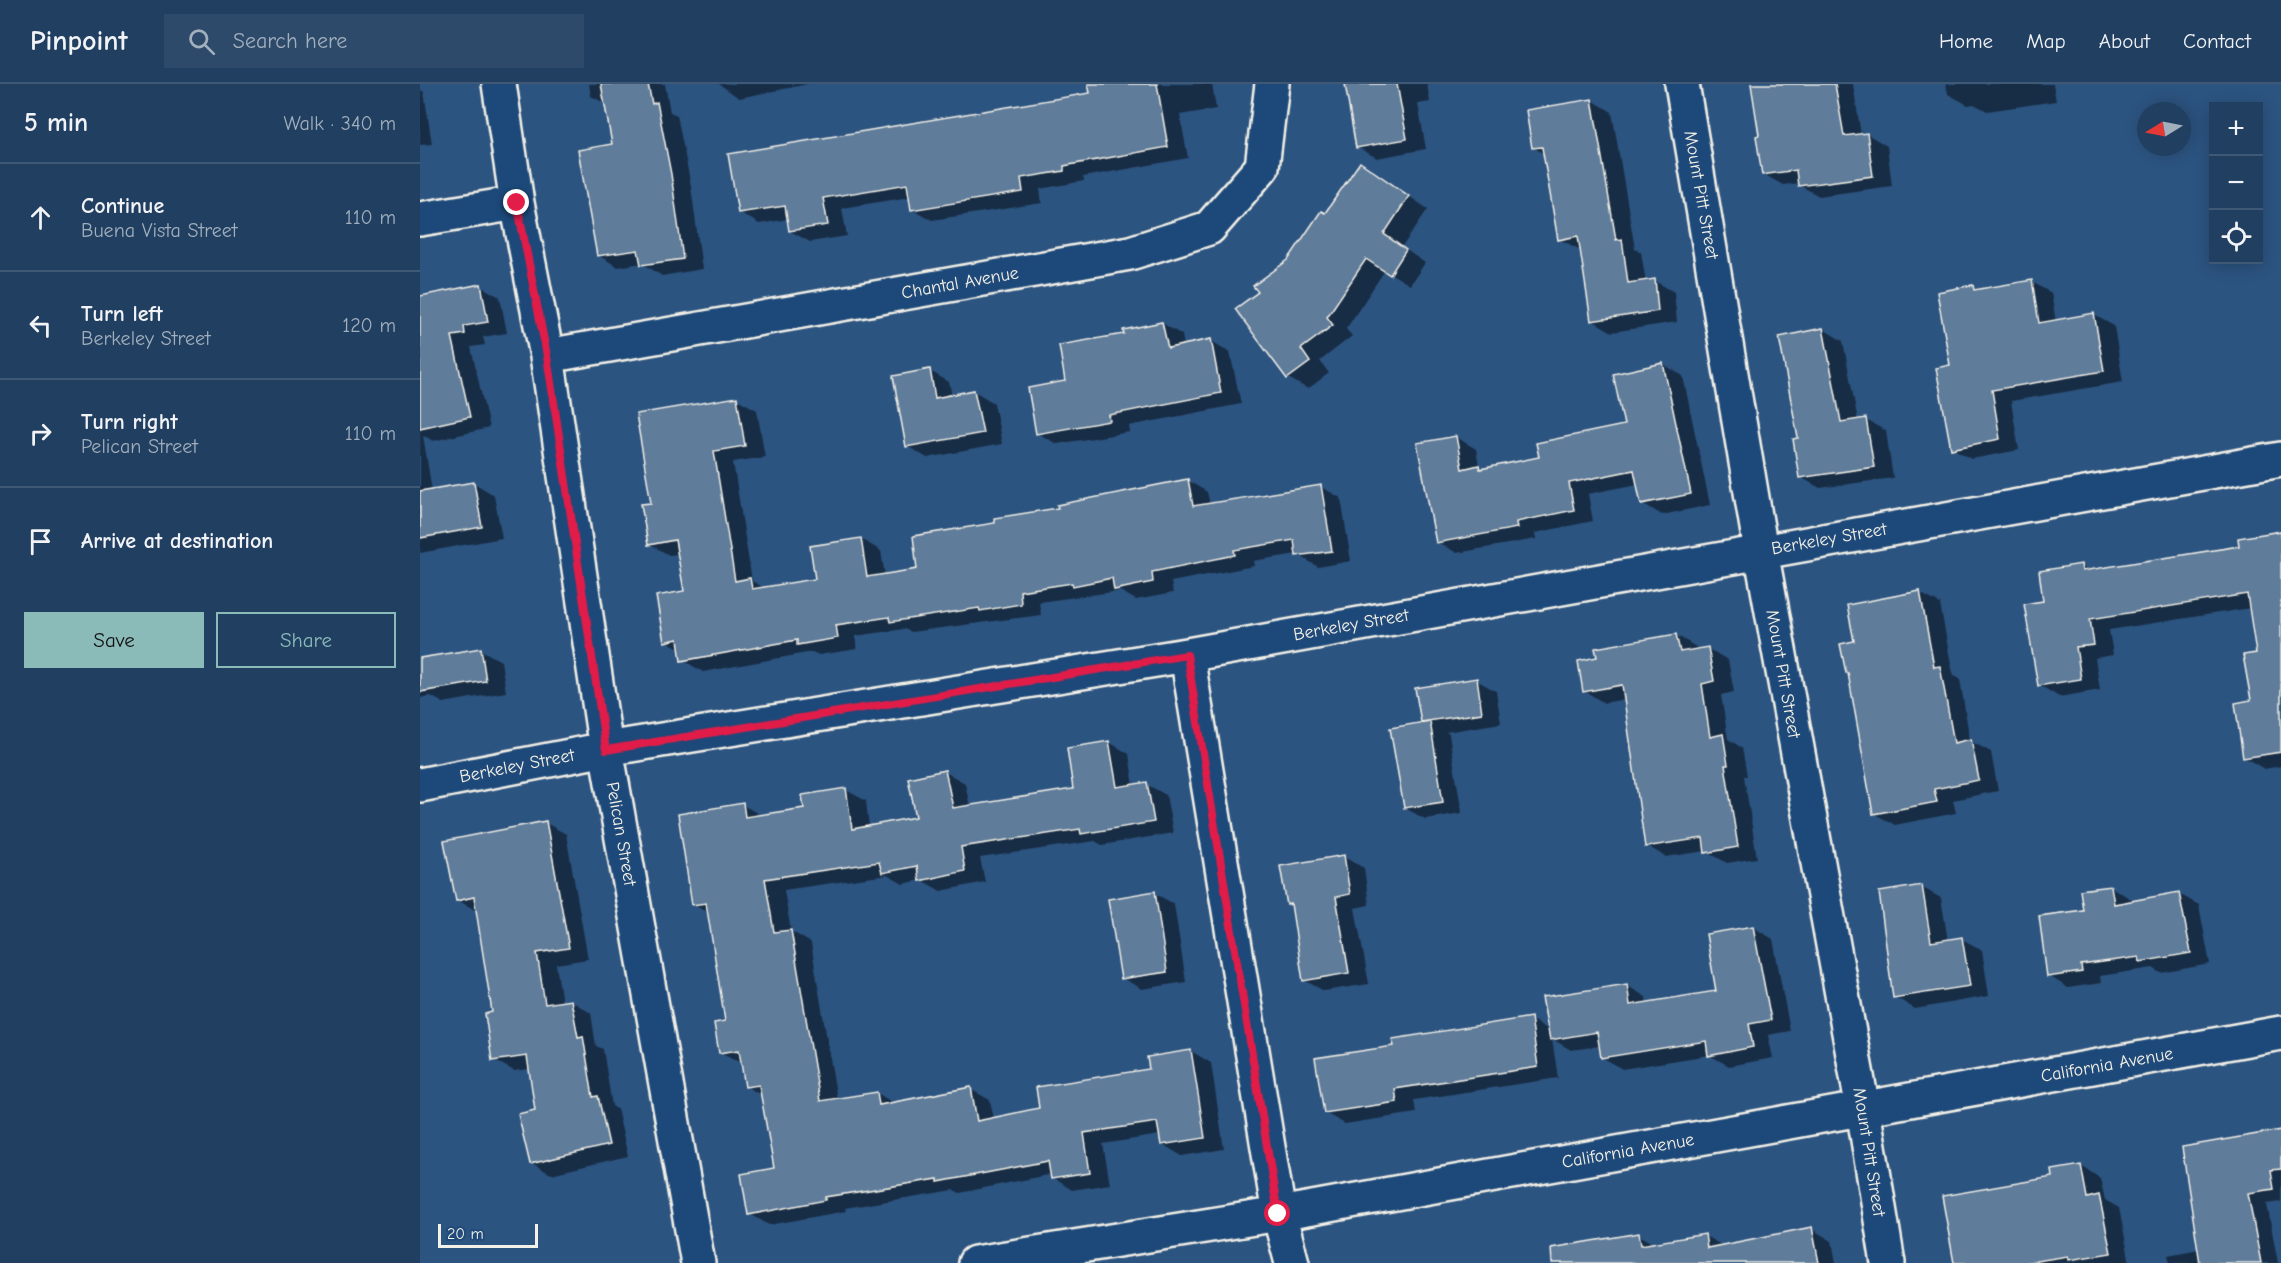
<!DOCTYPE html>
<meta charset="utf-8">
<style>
body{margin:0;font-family:"Comic Neue",sans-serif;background:#2d4a6a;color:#f1f3f6}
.controls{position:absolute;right:18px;top:18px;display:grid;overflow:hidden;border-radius:0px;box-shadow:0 3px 15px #0003}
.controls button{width:54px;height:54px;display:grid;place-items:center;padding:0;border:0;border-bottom:2px solid #3e5876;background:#213f61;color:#f1f3f6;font:30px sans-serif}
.compass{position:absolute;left:1717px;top:18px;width:54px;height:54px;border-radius:50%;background:#213f61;box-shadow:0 3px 15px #0003;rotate:260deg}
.scale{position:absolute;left:18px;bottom:15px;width:100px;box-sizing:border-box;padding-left:6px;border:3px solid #f4f1e8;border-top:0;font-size:16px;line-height:21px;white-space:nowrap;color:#f4f1e8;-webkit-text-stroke:4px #1f4a7a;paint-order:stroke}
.stop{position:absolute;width:18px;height:18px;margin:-14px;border:4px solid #e11d48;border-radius:50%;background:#fff}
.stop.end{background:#e11d48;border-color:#fff;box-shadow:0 2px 6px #0008}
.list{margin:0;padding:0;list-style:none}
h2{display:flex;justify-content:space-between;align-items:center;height:78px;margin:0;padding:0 24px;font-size:26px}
h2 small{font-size:20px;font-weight:400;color:#a2afbd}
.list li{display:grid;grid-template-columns:39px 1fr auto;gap:18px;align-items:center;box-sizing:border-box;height:108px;padding:0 24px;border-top:2px solid #3e5876}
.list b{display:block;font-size:22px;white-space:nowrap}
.list p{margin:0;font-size:20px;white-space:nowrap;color:#a2afbd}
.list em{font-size:20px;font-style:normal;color:#a2afbd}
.actions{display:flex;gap:12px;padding:18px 24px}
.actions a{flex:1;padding:14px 0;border:2px solid #8bbbb9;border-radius:0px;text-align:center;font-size:21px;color:#8bbbb9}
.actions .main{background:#8bbbb9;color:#111}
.icon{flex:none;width:33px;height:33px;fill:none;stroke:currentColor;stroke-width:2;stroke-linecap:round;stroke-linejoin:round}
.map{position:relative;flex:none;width:1861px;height:1179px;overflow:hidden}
header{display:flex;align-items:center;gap:36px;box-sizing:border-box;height:84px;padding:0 30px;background:#213f61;border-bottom:2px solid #3e5876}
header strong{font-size:28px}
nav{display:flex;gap:33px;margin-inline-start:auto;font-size:21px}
.search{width:420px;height:54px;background:#2d4a6a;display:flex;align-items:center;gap:15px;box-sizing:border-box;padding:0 21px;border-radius:0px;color:#a2afbd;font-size:22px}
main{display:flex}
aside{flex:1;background:#213f61}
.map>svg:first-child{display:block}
</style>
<header>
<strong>Pinpoint</strong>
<div class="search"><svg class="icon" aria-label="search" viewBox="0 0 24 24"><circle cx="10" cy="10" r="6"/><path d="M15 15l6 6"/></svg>Search here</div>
<nav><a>Home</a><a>Map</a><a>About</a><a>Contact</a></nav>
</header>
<main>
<aside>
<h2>5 min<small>Walk · 340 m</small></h2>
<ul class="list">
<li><svg class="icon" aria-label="ahead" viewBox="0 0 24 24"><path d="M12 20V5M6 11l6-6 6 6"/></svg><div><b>Continue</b><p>Buena Vista Street</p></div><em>110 m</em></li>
<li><svg class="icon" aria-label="left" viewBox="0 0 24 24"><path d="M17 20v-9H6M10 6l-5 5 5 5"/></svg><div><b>Turn left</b><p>Berkeley Street</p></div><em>120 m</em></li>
<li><svg class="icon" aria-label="right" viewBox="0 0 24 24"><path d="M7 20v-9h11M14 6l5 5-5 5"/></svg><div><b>Turn right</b><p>Pelican Street</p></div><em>110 m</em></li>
<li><svg class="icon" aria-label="arrive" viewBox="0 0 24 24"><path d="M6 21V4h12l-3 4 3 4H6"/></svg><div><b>Arrive at destination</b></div></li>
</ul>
<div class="actions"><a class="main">Save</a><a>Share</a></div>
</aside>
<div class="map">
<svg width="1861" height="1179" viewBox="0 0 1861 1179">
<rect width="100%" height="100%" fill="#2c5481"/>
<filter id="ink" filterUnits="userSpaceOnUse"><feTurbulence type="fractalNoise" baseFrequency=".0167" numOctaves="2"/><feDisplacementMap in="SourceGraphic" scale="12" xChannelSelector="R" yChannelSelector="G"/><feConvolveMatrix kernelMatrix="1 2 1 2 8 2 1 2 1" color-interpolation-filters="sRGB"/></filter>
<g filter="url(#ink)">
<!-- shadow -->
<path fill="#0007" d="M 169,0 L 245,0 L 250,28 L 257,31 L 271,102 L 282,185 L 242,192 L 222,179 L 198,183 L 178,171 L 194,61 L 186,20 L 171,12 Z
M 299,0 L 388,0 L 319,14 Z
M 669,0 L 792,0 L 796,25 L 760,31 L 768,74 L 663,93 L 664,97 L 620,105 L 622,119 L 512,136 L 492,125 L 490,113 L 422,124 L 427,152 L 390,158 L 370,147 L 368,135 L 339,140 L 319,128 L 671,10 Z
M 926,0 L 1007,0 L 1010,18 L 998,20 L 1006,65 L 957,74 L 937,63 Z
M 1332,0 L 1433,0 L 1441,51 L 1447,50 L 1467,62 L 1472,102 L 1399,112 L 1379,101 L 1379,99 L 1363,101 L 1343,90 L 1341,53 Z
M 1526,0 L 1633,0 L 1636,17 L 1567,27 L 1554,20 L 1548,21 L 1528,10 Z
M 0,6 L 4,8 L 12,60 L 0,61 Z
M 1172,16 L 1192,28 L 1215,165 L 1221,168 L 1226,198 L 1235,197 L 1254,208 L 1257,238 L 1192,248 L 1172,236 L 1161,166 L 1139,155 L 1124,70 L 1113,63 Z
M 941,80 L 1008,125 L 982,163 L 1005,179 L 990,201 L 965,186 L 926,245 L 932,252 L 900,277 L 909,289 L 888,305 L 868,294 L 840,208 L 869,177 L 906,131 Z
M 1612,198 L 1631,209 L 1636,238 L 1674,231 L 1694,242 L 1703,298 L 1591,317 L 1599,366 L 1552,375 L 1532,364 L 1531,283 L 1553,203 L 1559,207 Z
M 60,202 L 80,213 L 87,249 L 63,253 L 65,261 L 51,263 L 69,344 L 13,357 L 3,351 L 12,407 L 54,399 L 74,411 L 82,454 L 0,469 L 0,214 Z
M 742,239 L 762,251 L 764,262 L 791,257 L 810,268 L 821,320 L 709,342 L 710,348 L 637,360 L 617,349 L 647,299 Z
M 1403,245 L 1423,257 L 1438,337 L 1446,336 L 1466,347 L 1473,394 L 1400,404 L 1380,393 L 1380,355 Z
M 1243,280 L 1263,292 L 1290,421 L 1242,431 L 1222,419 L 1218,400 L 1168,410 L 1173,437 L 1115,449 L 1116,455 L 1037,469 L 1017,458 L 1036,353 L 1056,365 L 1059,383 L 1064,386 L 1121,374 L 1206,342 Z
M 510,287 L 529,298 L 532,312 L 554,307 L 574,319 L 582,360 L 507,374 L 487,362 Z
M 317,315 L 337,326 L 345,373 L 313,378 L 332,497 L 344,504 L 397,496 L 441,455 L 461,467 L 465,492 L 499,486 L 577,440 L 767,396 L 787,408 L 790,421 L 901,403 L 921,414 L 931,477 L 898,483 L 877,470 L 833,477 L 834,482 L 751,498 L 753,509 L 716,516 L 700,507 L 619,518 L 621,531 L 491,548 L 484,545 L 435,552 L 437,565 L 399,571 L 392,568 L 283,588 L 263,576 L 261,565 L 246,557 L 265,508 L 259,470 L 249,471 L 229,460 L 232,420 Z
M 1861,449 L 1861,682 L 1844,685 L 1824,673 L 1838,570 L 1831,524 L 1689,546 L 1693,571 L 1675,574 L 1680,606 L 1639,613 L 1619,601 L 1625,518 L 1660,482 L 1670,487 L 1821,463 Z
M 1500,509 L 1520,520 L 1533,591 L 1540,595 L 1550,657 L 1571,668 L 1578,707 L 1533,716 L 1536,729 L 1475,741 L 1455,730 L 1435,558 Z
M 1256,551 L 1276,563 L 1277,567 L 1288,565 L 1308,576 L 1314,608 L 1301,611 L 1308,655 L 1322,664 L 1327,692 L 1324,692 L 1337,774 L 1307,779 L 1286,767 L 1246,773 L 1227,762 L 1205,615 L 1184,619 L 1165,607 Z
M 61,566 L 81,577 L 86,608 L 23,619 L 11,612 L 0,614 L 0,576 Z
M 1056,596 L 1076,607 L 1081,639 L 1026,648 L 1029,650 L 1042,729 L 1005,735 L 985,724 L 1005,639 L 1002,638 Z
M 689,658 L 709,670 L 714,702 L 726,700 L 746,711 L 753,749 L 682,761 L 675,757 L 560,774 L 565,798 L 521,807 L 501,796 L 483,800 L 467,791 L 364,806 L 371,847 L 391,859 L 417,1016 L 457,1009 L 475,1020 L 550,1005 L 570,1016 L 574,1035 L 621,1026 L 730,986 L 771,967 L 791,979 L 804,1065 L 762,1072 L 742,1060 L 740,1051 L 683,1060 L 690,1100 L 652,1106 L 632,1094 L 632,1090 L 540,1109 L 534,1106 L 425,1124 L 426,1127 L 349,1141 L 330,1130 L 356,1085 L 342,1012 L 326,1002 L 322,979 L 300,968 L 307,939 L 289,829 L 274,820 L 323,721 L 342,732 L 386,725 L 426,706 L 446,717 L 449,743 L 498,734 L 525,688 L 545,699 L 550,723 L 655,707 Z
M 126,739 L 146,750 L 168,875 L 136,880 L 142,919 L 151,917 L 171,929 L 176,962 L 183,965 L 192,1022 L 197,1025 L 208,1072 L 131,1090 L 111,1079 L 117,1027 L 110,985 L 94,987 L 74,976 L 74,930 L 57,827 L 37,816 Z
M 924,773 L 944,784 L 949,821 L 935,824 L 949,900 L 904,907 L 884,896 L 872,822 L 868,820 Z
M 1501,803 L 1521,814 L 1528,857 L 1542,855 L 1562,866 L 1569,912 L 1495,925 L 1475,913 Z
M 1691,803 L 1711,815 L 1711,818 L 1759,810 L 1779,821 L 1790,880 L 1741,889 L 1733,884 L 1680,892 L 1681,899 L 1648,904 L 1629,892 L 1665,828 Z
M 734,809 L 754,820 L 766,898 L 722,905 L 702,894 Z
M 1333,843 L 1353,855 L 1370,947 L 1348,951 L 1353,974 L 1309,982 L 1289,971 L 1202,985 L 1182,973 L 1180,962 L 1151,966 L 1132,955 L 1138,994 L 994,1016 L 996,1029 L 925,1040 L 905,1029 L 975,963 L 1110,935 L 1129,946 L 1206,901 L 1226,913 L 1227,920 L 1298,908 Z
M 1861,1048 L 1861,1118 L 1847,1120 L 1858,1179 L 1750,1179 L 1748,1171 L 1779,1165 Z
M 1661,1082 L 1680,1094 L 1685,1116 L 1699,1124 L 1710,1179 L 1535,1179 L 1635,1094 Z
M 1392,1145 L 1412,1157 L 1416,1179 L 1349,1179 Z
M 1219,1151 L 1235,1160 L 1285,1152 L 1305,1163 L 1307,1179 L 1168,1179 Z"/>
<!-- building -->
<path fill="#5e7b9a" stroke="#f4f1e8" stroke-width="1.5" d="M 181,0 L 228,0 L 232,20 L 237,18 L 251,90 L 263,175 L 221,181 L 218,166 L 177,172 L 158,66 L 192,60 Z
M 668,0 L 737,0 L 748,63 L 644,82 L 644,87 L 601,94 L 603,108 L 491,126 L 487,100 L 403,114 L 408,141 L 369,147 L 365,122 L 318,129 L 308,70 L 670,9 Z
M 925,0 L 977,0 L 987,55 L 936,64 Z
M 1331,0 L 1415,0 L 1424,52 L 1447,49 L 1453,92 L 1378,102 L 1376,86 L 1342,91 L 1336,52 L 1339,51 Z
M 1172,15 L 1196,156 L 1202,155 L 1208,199 L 1235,195 L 1238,227 L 1171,237 L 1158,152 L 1138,156 L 1122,63 L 1112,64 L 1106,26 Z
M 940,78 L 989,112 L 964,150 L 986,166 L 970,191 L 946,175 L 907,233 L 913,241 L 881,265 L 890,278 L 867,295 L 815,225 L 838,208 L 833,202 L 868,176 L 901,127 L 905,129 Z
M 1612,196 L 1619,239 L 1674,229 L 1684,287 L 1572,306 L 1580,355 L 1531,365 L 1516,284 L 1530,281 L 1517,208 L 1553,201 L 1554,206 Z
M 61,200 L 68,238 L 44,242 L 45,250 L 32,252 L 50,333 L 0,344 L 0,212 Z
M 742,238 L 748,264 L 791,255 L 801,309 L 689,331 L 690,337 L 616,350 L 608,304 L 645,297 L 639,261 L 704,250 L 703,246 Z
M 1403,244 L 1421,338 L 1446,334 L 1454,383 L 1379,394 L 1373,355 L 1378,354 L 1359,253 Z
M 1243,279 L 1271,410 L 1221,420 L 1214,386 L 1149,399 L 1154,426 L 1096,438 L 1097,444 L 1016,459 L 997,359 L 1036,352 L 1042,385 L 1059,381 L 1060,385 L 1119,373 L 1116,359 L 1204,341 L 1193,290 Z
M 510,285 L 515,314 L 554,306 L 563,349 L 486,363 L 473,292 Z
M 317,313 L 325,362 L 294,367 L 315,497 L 330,494 L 332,505 L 395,495 L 390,462 L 441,454 L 447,493 L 497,485 L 493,452 L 575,439 L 574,434 L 638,424 L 637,421 L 768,395 L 773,422 L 901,401 L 912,467 L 876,472 L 874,456 L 814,466 L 815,471 L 732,488 L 733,498 L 694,506 L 692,494 L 653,502 L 652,499 L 600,507 L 601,520 L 560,527 L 559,524 L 470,538 L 469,533 L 416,541 L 418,554 L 377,561 L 377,556 L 261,577 L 258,555 L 244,558 L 236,512 L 264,507 L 255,456 L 228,461 L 221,420 L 231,419 L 216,330 Z
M 54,398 L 62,443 L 0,454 L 0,407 Z
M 1861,447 L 1861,668 L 1823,674 L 1815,619 L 1831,616 L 1823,571 L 1836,569 L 1827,510 L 1670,535 L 1674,561 L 1656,563 L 1661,595 L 1618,602 L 1604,520 L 1623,517 L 1619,487 L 1661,480 L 1662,487 L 1819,462 L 1818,454 Z
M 1500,507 L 1514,583 L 1520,582 L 1534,659 L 1551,655 L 1559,696 L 1514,705 L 1517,718 L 1453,730 L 1428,589 L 1426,589 L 1420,560 L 1434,557 L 1427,521 Z
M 1256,550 L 1260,568 L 1288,563 L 1294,597 L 1282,600 L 1290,653 L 1303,650 L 1308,681 L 1305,681 L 1318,763 L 1285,769 L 1283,754 L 1225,763 L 1202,601 L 1163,608 L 1158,577 L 1177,573 L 1175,564 Z
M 61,564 L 66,597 L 0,608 L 0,574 Z
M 1057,594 L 1062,629 L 1001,638 L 995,604 Z
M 1010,637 L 1023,718 L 984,724 L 970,644 Z
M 689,657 L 697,703 L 727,698 L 734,738 L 661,750 L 660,745 L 541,763 L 545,787 L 499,797 L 497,782 L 462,789 L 459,778 L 345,795 L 354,848 L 371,846 L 400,1017 L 457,1008 L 459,1021 L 551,1003 L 557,1037 L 619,1024 L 616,1003 L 729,985 L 727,973 L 771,966 L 785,1054 L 741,1061 L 737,1038 L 664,1049 L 670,1089 L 631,1095 L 628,1077 L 518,1098 L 518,1095 L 406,1113 L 406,1116 L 328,1131 L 321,1090 L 354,1084 L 339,1001 L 325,1003 L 319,966 L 299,969 L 294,939 L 305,937 L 286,819 L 272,821 L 258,730 L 323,719 L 325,733 L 384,724 L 382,711 L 426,704 L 432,745 L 496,733 L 488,694 L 525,686 L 533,724 L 653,705 L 647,664 Z
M 126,737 L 149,864 L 117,869 L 125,920 L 151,916 L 158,953 L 163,952 L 173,1013 L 178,1012 L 189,1061 L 110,1080 L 98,1030 L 115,1026 L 107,972 L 72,977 L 65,930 L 72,928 L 54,813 L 36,817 L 24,757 Z
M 924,771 L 930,810 L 916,813 L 929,889 L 883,897 L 871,820 L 867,821 L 860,782 Z
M 1502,801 L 1511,858 L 1542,853 L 1550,902 L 1473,914 L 1459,808 Z
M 1691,802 L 1694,820 L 1759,808 L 1771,869 L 1720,878 L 1719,873 L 1661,881 L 1662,888 L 1627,893 L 1619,832 L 1663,826 L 1660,806 Z
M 735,807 L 747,888 L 701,895 L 688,815 Z
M 1333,842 L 1351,936 L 1329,940 L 1333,963 L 1288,972 L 1286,957 L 1181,974 L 1177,948 L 1130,956 L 1122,913 L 1207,900 L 1210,921 L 1296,907 L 1286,850 Z
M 1111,933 L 1118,983 L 975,1005 L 977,1018 L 904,1029 L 895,974 L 974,962 L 972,955 Z
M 1861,1046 L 1861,1085 L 1851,1086 L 1854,1105 L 1828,1109 L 1841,1179 L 1780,1179 L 1762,1063 Z
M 1661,1081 L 1667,1114 L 1679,1111 L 1691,1169 L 1649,1176 L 1648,1172 L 1603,1179 L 1534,1179 L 1522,1112 L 1633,1093 L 1632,1086 Z
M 1392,1143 L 1399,1179 L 1132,1179 L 1131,1164 L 1219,1149 L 1221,1161 L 1285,1150 L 1287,1164 Z"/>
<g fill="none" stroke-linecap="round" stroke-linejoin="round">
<defs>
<path id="minor" d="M 79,0 L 97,119 L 127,272 L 186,665 L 278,1179
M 1262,0 L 1341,467 L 1443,1025 L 1468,1179
M 0,135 L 97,119
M 127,272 L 710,169 L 789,144 L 842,83 L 852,0
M 767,571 L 859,1130 L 872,1179
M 0,701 L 186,665 L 767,571 L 1861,375
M 555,1179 L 859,1130 L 1861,949"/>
</defs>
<!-- minor casing -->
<use href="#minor" stroke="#f4f1e8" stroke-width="38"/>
<!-- minor -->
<use href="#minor" stroke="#1f4a7a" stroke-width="33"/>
</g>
</g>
<g fill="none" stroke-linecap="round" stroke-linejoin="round" filter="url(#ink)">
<!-- route -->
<path stroke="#e11d48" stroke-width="8" d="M 97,119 L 127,272 L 186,666 L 767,571 L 858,1130"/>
</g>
<g text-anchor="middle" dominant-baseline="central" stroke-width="4.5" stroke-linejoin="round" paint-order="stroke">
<!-- street labels -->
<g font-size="18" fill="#f4f1e8" stroke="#1f4a7a">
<text transform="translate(1281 111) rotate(80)">Mount Pitt Street</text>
<text transform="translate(540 199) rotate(-10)">Chantal Avenue</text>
<text transform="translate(1409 455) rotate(-10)">Berkeley Street</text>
<text transform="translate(931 541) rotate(-10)">Berkeley Street</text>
<text transform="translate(1363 590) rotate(80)">Mount Pitt Street</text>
<text transform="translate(97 682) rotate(-11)">Berkeley Street</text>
<text transform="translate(201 750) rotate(80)">Pelican Street</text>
<text transform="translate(1687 981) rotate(-10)">California Avenue</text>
<text transform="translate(1208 1067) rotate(-10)">California Avenue</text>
<text transform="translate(1449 1068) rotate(81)">Mount Pitt Street</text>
</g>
</g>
</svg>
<div class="controls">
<button>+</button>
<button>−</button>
<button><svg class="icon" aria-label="locate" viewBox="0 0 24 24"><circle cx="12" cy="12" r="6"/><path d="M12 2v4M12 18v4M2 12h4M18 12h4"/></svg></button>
</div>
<svg class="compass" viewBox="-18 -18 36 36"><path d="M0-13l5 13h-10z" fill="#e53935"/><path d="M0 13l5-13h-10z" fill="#a2afbd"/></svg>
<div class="scale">20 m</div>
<div class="stop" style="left:858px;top:1130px"></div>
<div class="stop end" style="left:97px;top:119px"></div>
</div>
</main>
